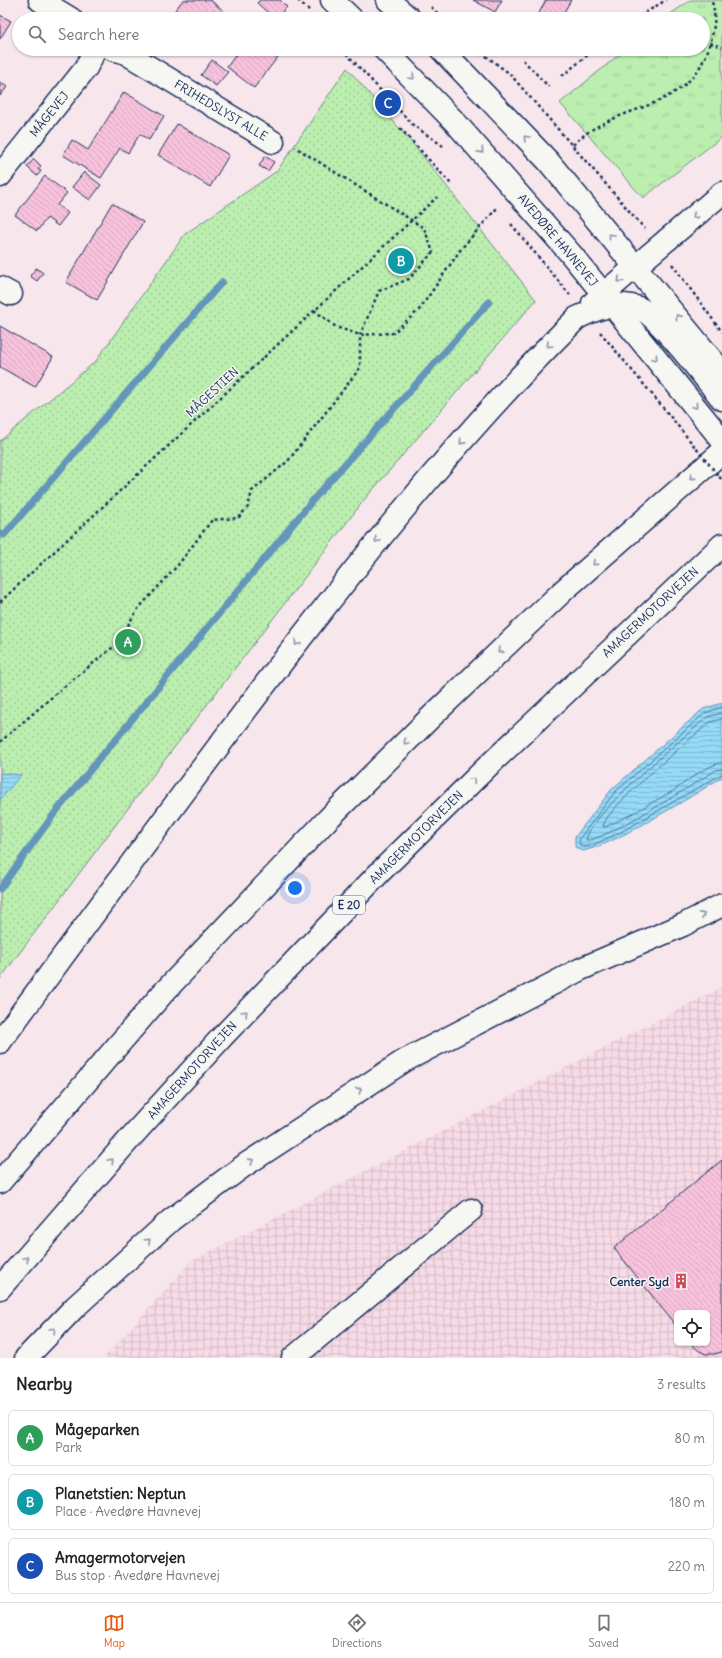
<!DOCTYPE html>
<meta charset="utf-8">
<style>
body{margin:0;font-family:Delius,sans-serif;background:#f6f6f6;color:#222}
.controls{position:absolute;right:12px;bottom:12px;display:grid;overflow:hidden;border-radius:6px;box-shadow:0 1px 3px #0004}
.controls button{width:36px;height:36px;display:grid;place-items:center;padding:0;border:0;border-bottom:1px solid #e0e0e0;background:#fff;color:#222;font:20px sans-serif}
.you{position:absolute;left:295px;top:888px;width:14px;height:14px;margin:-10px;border:3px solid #fff;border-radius:50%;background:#1a73e8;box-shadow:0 0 0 6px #1a73e833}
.badge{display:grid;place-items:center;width:26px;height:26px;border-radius:50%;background:#ea580c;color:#fff;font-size:13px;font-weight:700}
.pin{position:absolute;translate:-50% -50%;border:2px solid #fff;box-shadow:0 1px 4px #0006}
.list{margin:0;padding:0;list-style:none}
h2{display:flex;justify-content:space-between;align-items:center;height:52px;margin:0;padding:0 16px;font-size:17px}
h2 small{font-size:13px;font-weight:400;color:#767676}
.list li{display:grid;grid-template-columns:26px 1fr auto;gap:12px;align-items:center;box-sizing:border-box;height:56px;margin:0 8px 8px;padding:0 8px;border:1px solid #e0e0e0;border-radius:6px}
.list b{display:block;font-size:15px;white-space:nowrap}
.list p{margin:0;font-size:13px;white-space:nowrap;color:#767676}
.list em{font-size:13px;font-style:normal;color:#767676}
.icon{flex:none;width:22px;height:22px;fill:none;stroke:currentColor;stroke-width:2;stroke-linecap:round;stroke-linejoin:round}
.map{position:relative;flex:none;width:722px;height:1358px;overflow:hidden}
.search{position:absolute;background:#fff;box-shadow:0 1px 3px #0004;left:12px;right:12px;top:12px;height:44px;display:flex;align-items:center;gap:10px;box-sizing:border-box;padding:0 14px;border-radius:22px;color:#767676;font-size:15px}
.sheet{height:244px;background:#fff}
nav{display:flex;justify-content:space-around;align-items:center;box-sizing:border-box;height:56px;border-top:1px solid #e0e0e0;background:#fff;font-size:11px;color:#767676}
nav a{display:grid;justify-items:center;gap:2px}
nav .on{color:#ea580c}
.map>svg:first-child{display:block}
</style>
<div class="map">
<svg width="722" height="1358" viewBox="0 0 722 1358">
<defs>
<pattern id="industrial-grid" width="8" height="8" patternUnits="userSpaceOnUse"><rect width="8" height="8" fill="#f7dbe6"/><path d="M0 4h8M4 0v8" fill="none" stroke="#d3bcc8"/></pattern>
<pattern id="grass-tufts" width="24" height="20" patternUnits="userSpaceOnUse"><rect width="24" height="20" fill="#bbeeaf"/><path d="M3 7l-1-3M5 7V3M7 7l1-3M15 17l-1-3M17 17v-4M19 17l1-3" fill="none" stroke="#a0cc99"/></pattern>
<pattern id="park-dots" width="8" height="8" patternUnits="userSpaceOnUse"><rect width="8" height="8" fill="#bbeeaf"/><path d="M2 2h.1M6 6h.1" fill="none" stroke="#a0cc99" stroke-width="1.8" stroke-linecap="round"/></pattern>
<pattern id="water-rules" width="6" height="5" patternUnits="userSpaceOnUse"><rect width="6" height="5" fill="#95daf7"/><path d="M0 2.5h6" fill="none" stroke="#80bbd6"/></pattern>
<pattern id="building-back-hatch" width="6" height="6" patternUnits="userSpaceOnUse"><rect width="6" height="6" fill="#f8c2dc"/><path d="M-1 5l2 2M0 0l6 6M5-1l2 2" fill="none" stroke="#d4a7bf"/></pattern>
</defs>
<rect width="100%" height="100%" fill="#f7e6eb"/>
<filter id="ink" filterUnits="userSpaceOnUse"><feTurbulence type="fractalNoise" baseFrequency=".025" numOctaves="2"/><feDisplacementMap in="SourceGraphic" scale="8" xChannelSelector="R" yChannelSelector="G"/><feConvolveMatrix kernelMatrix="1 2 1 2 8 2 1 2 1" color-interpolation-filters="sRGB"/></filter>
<g filter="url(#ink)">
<!-- industrial -->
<path fill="url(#industrial-grid)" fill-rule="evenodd" d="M 722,987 L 722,1358 L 104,1358 L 190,1262 ZM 677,1313 L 707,1313 L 707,1343 L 677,1343 Z"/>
<!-- grass -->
<path fill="url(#grass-tufts)" stroke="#6b8e86" d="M 691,0 L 722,0 L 722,137 L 643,198 L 560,103 L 626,49 L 703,49 L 703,19 L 663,19 Z"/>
<!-- park -->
<path fill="url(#park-dots)" stroke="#6b8e86" d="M 347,68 L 419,151 L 536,300 L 364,500 L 147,783 L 0,979 L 0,441 L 96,361 L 185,234 L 277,171 Z"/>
<!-- water -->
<path fill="url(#water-rules)" stroke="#6496ba" d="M 722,703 L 722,777 C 696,794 669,810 642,825 C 623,835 604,846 583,851 L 575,847 L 575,837 L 611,790 L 703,709 Z
M 0,773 L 21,775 L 0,800 Z"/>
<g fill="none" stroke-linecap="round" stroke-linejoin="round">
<!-- shore -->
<path stroke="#4c739b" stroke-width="1" d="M 722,707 L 705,713 L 614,793 L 580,838 L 579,844 L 584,847 L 593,845 L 621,832 L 722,774
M 722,713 L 707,717 C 682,740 592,811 586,840 C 599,844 699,781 716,770 L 722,769
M 722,719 L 710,722 C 691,739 607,807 603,826 L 605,827 C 628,817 649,804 671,792 C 684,784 707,764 722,763"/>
<!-- stream -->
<path stroke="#6496ba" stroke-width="7" d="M 0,533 L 4,535 L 222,282
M 0,889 L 54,814 L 312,501 L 489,302"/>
</g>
<!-- building -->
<path fill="url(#building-back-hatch)" stroke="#1b2f5e" d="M 183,0 L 210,0 L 224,11 L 217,19 L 176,19 L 180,14 L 175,10 Z
M 260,0 L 280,0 L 287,7 L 275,19 L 257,3 Z
M 473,0 L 502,0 L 495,12 Z
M 546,0 L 571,0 L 560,19 L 544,19 L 538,15 Z
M 0,15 L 11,21 L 0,39 Z
M 240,49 L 284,49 L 254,88 L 227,67 Z
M 212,60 L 228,72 L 216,86 L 201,75 Z
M 0,82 L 7,87 L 0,96 Z
M 124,92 L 164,116 L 149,140 L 140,134 L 128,153 L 120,148 L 101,178 L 63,155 L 72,140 L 88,150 Z
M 177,124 L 229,155 L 210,187 L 158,155 Z
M 265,156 L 274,162 L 268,171 L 259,166 Z
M 34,159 L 41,166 L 38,169 L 41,171 L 37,176 L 27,167 Z
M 84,172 L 101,185 L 90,200 L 72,187 Z
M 45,176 L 67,193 L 57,205 L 68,213 L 58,226 L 47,218 L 37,231 L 15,215 Z
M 112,203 L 143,222 L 97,300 L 66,282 Z
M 36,268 L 43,273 L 37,281 L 30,276 Z
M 0,326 L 53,357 L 35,387 L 0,367 Z
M 722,1160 L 722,1352 L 714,1354 L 705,1354 L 698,1350 L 690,1343 L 707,1343 L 707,1313 L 677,1313 L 677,1327 L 614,1248 Z"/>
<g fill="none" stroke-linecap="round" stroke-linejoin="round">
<defs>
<path id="minor" d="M 40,0 L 71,19
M 332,0 L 352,19
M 388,0 L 410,19
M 112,49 L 124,52 L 273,142
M 384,49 L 455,122 L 570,253 L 722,440
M 441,49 L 548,161 L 722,372
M 0,176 L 86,68 L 92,56 L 93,49
M 0,288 L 11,294
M 593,303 L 668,239
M 577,318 C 596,308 618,300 639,308 C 659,316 706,380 722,399
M 293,1358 L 471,1210"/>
<path id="highway" d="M 668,239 L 722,193
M 0,1042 C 99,907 198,771 300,639 C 387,527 477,417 577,318
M 0,1182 L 163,993 L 328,819 L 430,718 L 564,590 L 722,452
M 0,1288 L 133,1135 L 222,1037 L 381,871 L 487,767 L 722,545
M 26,1358 L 75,1307 L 171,1220 L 245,1165 L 404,1061 L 581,969 L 683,925 L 722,905"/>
</defs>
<!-- minor casing -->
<use href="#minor" stroke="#1b2f5e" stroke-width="25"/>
<!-- highway casing -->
<use href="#highway" stroke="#1b2f5e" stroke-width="25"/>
<!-- path -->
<path stroke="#1b2f5e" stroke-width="2.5" stroke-dasharray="3 3" stroke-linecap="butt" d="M 298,0 L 311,12
M 431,7 L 444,19
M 635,19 L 666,0
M 710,43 L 722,47
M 342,49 L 413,125 L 443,146
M 476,49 L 509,73 L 645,229
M 523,60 L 549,87
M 562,76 L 595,49
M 400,128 L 451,184
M 573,145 C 617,99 690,117 711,41 C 714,28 717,12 711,0
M 511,224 L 570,295
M 672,264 L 722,332
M 314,310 L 336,327 L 360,335 L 393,333 L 419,310 L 461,249 L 497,208
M 600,332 L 651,393
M 0,602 L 437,197
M 0,742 L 59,691 L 117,644 L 137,610 L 178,565 L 212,520 L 238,518 L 248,507 L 252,491 L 288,461 L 360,368 L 360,335 L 379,291 L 409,279 L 433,252 L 424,228 L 295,147"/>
<!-- minor -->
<use href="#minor" stroke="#f6f6f2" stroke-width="22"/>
<!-- highway -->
<use href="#highway" stroke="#f6f6f2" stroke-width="22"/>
<!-- path-bridge -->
<path stroke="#1b2f5e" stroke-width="2.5" stroke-dasharray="3 3" stroke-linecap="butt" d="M 651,393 L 722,480"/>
</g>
<!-- one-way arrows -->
<defs><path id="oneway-chevron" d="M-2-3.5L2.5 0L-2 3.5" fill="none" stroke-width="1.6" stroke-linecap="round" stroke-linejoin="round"/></defs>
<g stroke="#8892a8">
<use href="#oneway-chevron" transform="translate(412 77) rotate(46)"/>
<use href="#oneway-chevron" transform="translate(526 138) rotate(-134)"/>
<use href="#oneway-chevron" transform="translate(481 151) rotate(49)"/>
<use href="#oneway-chevron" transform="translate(695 216) rotate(140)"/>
<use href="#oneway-chevron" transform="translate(611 236) rotate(-130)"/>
<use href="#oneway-chevron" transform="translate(620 280) rotate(139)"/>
<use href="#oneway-chevron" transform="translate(678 317) rotate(-129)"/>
<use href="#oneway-chevron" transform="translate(549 345) rotate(135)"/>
<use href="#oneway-chevron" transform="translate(655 358) rotate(51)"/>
<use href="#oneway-chevron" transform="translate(695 406) rotate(51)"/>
<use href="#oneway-chevron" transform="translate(462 442) rotate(131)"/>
<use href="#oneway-chevron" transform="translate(692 477) rotate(140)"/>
<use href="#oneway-chevron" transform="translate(377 540) rotate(130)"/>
<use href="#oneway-chevron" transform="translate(595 563) rotate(138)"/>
<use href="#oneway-chevron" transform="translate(297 643) rotate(128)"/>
<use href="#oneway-chevron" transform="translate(500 651) rotate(136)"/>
<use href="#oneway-chevron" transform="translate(406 742) rotate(135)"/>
<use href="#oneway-chevron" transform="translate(473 780) rotate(-45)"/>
<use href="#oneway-chevron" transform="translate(702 915) rotate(-28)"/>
<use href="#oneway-chevron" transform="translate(245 1013) rotate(-46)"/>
<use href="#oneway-chevron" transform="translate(359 1090) rotate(-33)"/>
<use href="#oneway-chevron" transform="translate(111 1161) rotate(-49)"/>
<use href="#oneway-chevron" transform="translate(251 1161) rotate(-33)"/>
<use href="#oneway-chevron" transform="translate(148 1241) rotate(-42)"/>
<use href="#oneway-chevron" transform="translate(26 1259) rotate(-49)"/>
<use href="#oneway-chevron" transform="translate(53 1330) rotate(-46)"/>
</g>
</g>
<!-- icons -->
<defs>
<symbol id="building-bare" viewBox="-9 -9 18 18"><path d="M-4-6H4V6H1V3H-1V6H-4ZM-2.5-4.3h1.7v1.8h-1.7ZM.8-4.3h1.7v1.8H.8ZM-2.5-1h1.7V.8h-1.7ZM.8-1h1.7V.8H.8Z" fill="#d1495b" stroke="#f6f6f2" stroke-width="2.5" paint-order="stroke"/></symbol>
</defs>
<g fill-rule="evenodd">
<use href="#building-bare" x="670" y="1270" width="22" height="22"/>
</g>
<g text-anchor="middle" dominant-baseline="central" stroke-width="3" stroke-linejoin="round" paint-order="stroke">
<!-- shield labels -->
<rect fill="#f6f6f2" stroke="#5d6b8a" stroke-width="1" x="333" y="896" width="32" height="18" rx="3"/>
<g font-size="11" font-weight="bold" fill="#1b2f5e">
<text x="349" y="905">E 20</text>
</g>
<!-- street labels -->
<g font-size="12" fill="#1b2f5e" stroke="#f6f6f2">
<text transform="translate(221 110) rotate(31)">FRIHEDSLYST ALLE</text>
<text transform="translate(49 114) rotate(-51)">MÅGEVEJ</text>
<text transform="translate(558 240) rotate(50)">AVEDØRE HAVNEVEJ</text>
<text transform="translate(212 392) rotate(-43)">MÅGESTIEN</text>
<text transform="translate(650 612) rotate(-43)">AMAGERMOTORVEJEN</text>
<text transform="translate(416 837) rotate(-45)">AMAGERMOTORVEJEN</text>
<text transform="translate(192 1070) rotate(-48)">AMAGERMOTORVEJEN</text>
</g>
<!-- poi labels -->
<g font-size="12" font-weight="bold" fill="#1b2f5e" stroke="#f6f6f2" text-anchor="end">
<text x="669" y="1281">Center Syd</text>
</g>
</g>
</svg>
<div class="controls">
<button><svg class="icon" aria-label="locate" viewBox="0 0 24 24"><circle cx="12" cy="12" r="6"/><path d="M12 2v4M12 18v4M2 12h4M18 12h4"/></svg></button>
</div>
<div class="you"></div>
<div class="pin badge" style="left:128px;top:642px;background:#2e9e5b">A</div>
<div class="pin badge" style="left:401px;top:261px;background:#0f9aa8">B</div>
<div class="pin badge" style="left:388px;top:103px;background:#1a4fb4">C</div>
<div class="search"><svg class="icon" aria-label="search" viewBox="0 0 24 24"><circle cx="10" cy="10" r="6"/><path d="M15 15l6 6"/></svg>Search here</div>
</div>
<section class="sheet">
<h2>Nearby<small>3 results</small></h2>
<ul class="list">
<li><span class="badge" style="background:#2e9e5b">A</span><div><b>Mågeparken</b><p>Park</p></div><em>80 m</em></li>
<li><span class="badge" style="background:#0f9aa8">B</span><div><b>Planetstien: Neptun</b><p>Place · Avedøre Havnevej</p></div><em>180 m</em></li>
<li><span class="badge" style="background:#1a4fb4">C</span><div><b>Amagermotorvejen</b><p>Bus stop · Avedøre Havnevej</p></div><em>220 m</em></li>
</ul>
</section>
<nav>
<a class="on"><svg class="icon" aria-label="map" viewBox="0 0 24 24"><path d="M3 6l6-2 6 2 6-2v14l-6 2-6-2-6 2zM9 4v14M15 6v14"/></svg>Map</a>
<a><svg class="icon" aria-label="directions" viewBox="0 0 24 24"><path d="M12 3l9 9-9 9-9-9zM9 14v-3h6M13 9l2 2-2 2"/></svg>Directions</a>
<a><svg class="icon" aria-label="saved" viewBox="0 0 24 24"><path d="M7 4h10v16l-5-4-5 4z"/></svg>Saved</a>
</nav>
